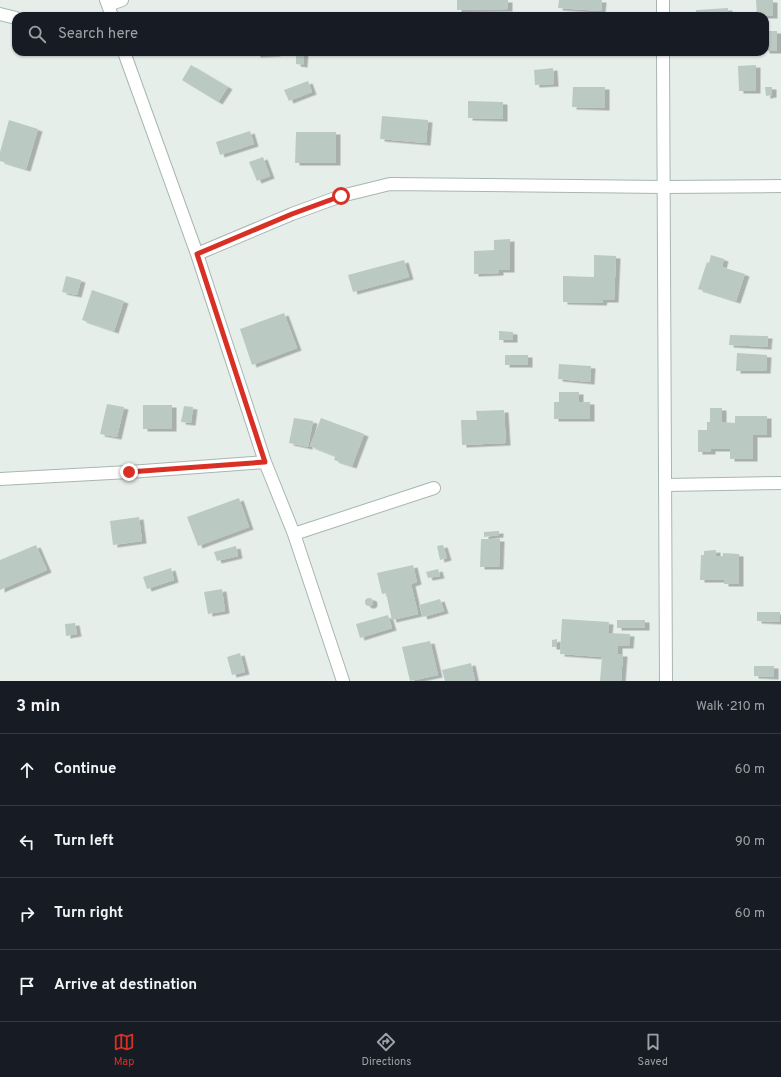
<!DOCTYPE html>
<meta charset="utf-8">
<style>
body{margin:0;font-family:Overpass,sans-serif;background:#20242c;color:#f1f3f6}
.stop{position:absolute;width:12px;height:12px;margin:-9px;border:3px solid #d93025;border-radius:50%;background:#fff}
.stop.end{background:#d93025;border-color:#fff;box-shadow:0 1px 4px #0008}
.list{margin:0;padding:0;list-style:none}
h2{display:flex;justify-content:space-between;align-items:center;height:52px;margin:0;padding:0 16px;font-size:17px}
h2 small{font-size:13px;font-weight:400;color:#9ea1a6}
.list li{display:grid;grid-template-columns:26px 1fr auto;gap:12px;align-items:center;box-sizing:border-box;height:72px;padding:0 16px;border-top:1px solid #363941}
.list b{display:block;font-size:15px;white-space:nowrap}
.list em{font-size:13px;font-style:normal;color:#9ea1a6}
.icon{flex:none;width:22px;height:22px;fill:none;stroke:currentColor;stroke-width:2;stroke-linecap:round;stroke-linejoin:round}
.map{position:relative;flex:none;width:781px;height:681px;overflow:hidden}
.search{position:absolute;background:#171b24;box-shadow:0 1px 3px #0004;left:12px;right:12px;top:12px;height:44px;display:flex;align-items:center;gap:10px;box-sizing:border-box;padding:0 14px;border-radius:12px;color:#9ea1a6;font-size:15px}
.sheet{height:340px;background:#171b24}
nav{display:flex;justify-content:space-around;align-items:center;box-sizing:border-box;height:56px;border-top:1px solid #363941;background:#171b24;font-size:11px;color:#9ea1a6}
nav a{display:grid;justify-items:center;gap:2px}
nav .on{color:#d93025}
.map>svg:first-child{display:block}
</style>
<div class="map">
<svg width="781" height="681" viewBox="0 0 781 681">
<defs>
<filter id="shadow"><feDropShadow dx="4.5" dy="2.5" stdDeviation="0" flood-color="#0004"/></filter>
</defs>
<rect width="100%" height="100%" fill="#e6eeea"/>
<!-- building -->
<path fill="#bbc9c3" filter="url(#shadow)" d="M 457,0 L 508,0 L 508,9 L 457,10 Z
M 559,0 L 602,0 L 601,11 L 558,8 Z
M 756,0 L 773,0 L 773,16 L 757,16 Z
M 728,8 L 728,16 L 696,16 L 696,10 Z
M 765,31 L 777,31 L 777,51 L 765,51 Z
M 256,52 L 276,52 L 276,54 L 256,55 Z
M 296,52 L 304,52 L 303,65 L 296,64 Z
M 191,65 L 228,87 L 218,102 L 182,80 Z
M 756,65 L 756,91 L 739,91 L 738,66 Z
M 553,68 L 554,84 L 535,85 L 534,70 Z
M 308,81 L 312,92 L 289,101 L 284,90 Z
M 573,87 L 605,87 L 605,108 L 572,107 Z
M 765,87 L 772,87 L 772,95 L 766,96 Z
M 468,101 L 503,102 L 503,119 L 468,118 Z
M 382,116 L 428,120 L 426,143 L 380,139 Z
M 9,120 L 38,129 L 26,169 L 0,161 L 0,152 Z
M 250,131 L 254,144 L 220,155 L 216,142 Z
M 296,132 L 336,132 L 336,163 L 295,163 Z
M 263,157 L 270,176 L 257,181 L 249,162 Z
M 510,239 L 510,270 L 499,270 L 499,273 L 474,274 L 474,251 L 494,250 L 494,240 Z
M 594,255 L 616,256 L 614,300 L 603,300 L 602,303 L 563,302 L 563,276 L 594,277 Z
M 711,255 L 724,259 L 722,267 L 745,274 L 736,301 L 698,289 L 707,262 L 709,263 Z
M 404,260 L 409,277 L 353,292 L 348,275 Z
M 66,276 L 81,280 L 77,295 L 62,292 Z
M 92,290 L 124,301 L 114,331 L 82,320 Z
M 284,313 L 297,348 L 252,365 L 240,329 Z
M 499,331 L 513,332 L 513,340 L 499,340 Z
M 730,335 L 768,336 L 767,347 L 729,345 Z
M 737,353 L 767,355 L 766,371 L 736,371 Z
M 505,355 L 528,355 L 528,365 L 505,365 Z
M 559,364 L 591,366 L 590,382 L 558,379 Z
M 559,392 L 579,392 L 579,402 L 590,402 L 590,419 L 554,419 L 554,402 L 559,402 Z
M 107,404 L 124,407 L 117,437 L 100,434 Z
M 143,405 L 172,405 L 172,429 L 143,429 Z
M 184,406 L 193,407 L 191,423 L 181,422 Z
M 710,408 L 722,408 L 722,422 L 735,423 L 735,416 L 767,416 L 767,435 L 753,435 L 753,459 L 730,459 L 730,449 L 711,449 L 711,452 L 698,452 L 698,430 L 707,430 L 707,422 L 710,422 Z
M 504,410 L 506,443 L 462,445 L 461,420 L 477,420 L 476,411 Z
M 294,418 L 313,421 L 308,447 L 289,443 Z
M 321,418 L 364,434 L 352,466 L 334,460 L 335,456 L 310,446 Z
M 239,498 L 249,527 L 198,546 L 187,517 Z
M 139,517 L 142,541 L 113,545 L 110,521 Z
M 499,531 L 499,535 L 484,537 L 484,532 Z
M 481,539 L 500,539 L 499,567 L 480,567 Z
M 36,545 L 47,570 L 0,590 L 0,560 Z
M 443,545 L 447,558 L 440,560 L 437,546 Z
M 236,546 L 238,556 L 217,561 L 214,552 Z
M 716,550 L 716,556 L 723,556 L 723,553 L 739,554 L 739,584 L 724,584 L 724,580 L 700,580 L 701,555 L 704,555 L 704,551 Z
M 413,565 L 417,582 L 411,584 L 418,614 L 392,620 L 386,593 L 382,594 L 377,573 Z
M 171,568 L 174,580 L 147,589 L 143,577 Z
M 438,569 L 440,576 L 428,578 L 426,572 Z
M 222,589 L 225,611 L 208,614 L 204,592 Z
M365 602a4 4 0 1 1 8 0a4 4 0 1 1-8 0Z
M 440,599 L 444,611 L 423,617 L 419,605 Z
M 757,612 L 780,612 L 780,622 L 757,621 Z
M 388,615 L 392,628 L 360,638 L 356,624 Z
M 562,619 L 609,622 L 608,633 L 630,634 L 629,646 L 618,646 L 618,654 L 623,654 L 621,681 L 600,681 L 602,657 L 560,654 Z
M 617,620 L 645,620 L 645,628 L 617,628 Z
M 75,623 L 77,634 L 66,636 L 65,624 Z
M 557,639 L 557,647 L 552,647 L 552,640 Z
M 430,641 L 438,675 L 410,681 L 402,647 Z
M 240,653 L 245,672 L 232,675 L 227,657 Z
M 471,663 L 475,681 L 445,681 L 442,670 Z
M 754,666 L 774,666 L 774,677 L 754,676 Z"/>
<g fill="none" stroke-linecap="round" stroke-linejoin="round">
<defs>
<path id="street" d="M 106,0 L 112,16
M 108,5 L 122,0
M 0,14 L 16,18
M 663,16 L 663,0
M 124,52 L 197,254 L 265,462 L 294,534 L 343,681
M 663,52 L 666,681
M 197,254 L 292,214 L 341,196 L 390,184 L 663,187 L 781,186
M 0,479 L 129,472 L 265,462
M 666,485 L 781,483
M 294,534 L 434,488"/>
</defs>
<!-- street casing -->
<use href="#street" stroke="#a8b6b1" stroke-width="14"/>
<!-- street -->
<use href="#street" stroke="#fff" stroke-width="12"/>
</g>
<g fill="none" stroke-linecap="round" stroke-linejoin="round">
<!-- route -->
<path stroke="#d93025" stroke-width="5" d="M 129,472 L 265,462 L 197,254 L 292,214 L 341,196"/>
</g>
</svg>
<div class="stop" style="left:341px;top:196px"></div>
<div class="stop end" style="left:129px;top:472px"></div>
<div class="search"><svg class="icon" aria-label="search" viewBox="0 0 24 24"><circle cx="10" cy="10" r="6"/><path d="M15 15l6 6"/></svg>Search here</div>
</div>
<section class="sheet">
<h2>3 min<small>Walk · 210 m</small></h2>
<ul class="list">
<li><svg class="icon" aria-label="ahead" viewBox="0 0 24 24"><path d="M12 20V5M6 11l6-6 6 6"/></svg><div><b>Continue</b></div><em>60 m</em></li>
<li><svg class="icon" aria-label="left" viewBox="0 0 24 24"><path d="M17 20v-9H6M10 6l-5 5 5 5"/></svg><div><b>Turn left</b></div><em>90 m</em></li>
<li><svg class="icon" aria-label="right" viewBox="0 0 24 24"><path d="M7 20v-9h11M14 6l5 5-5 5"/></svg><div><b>Turn right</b></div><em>60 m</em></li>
<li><svg class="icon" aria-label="arrive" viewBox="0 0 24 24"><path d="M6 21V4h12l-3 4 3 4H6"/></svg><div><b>Arrive at destination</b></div></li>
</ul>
</section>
<nav>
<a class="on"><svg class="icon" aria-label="map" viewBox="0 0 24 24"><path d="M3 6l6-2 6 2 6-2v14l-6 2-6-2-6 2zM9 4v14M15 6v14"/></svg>Map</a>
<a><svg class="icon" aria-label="directions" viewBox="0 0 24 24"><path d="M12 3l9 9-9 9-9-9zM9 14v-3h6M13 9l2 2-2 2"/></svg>Directions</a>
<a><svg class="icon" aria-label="saved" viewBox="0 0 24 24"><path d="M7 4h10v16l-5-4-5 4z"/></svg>Saved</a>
</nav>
